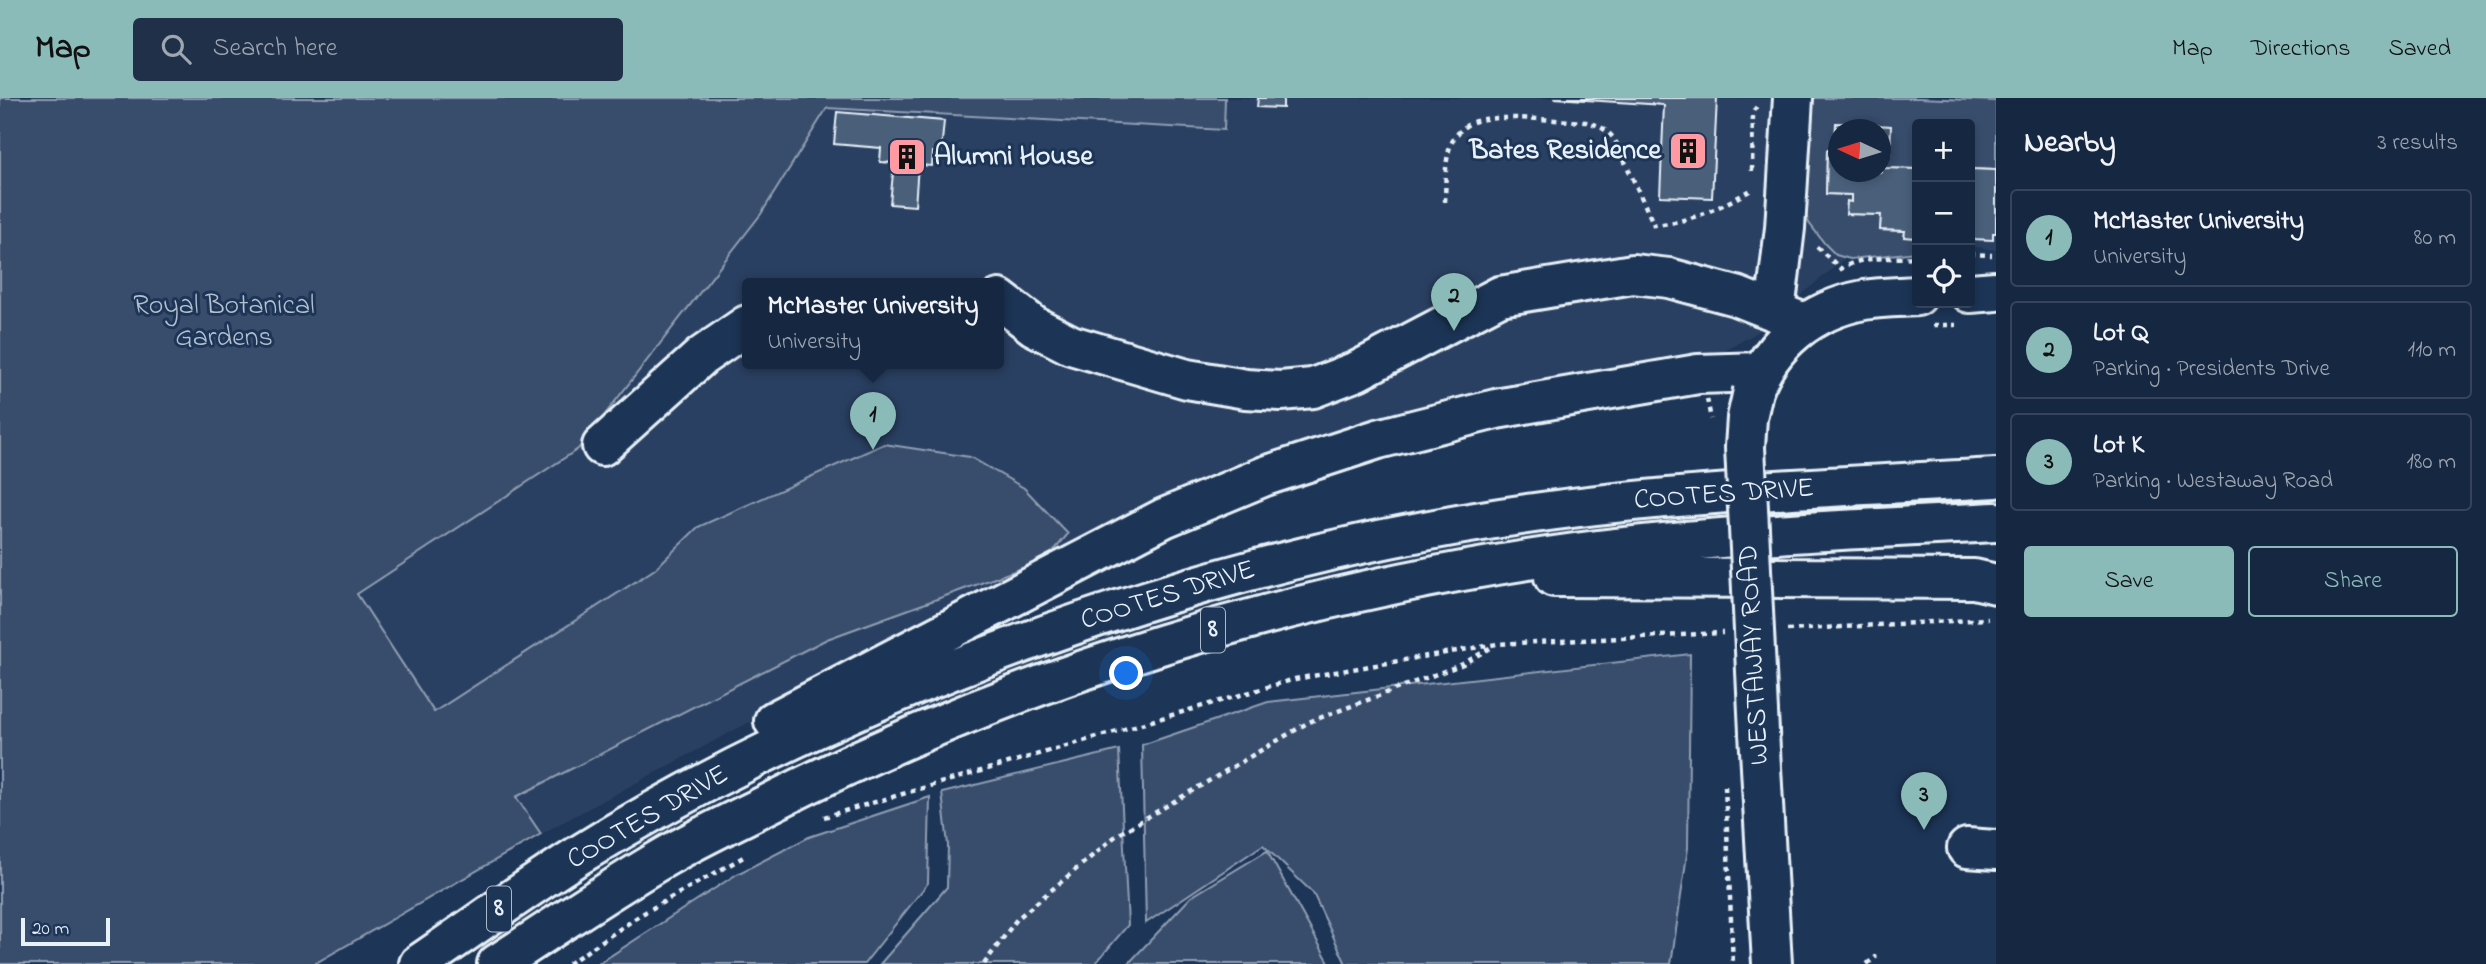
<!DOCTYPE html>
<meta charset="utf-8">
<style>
body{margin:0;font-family:"Indie Flower",sans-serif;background:#1f3048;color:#f1f3f6}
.controls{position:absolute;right:21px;top:21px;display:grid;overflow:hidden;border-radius:7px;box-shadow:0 4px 10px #0003}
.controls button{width:63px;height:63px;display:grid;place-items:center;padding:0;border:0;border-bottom:2px solid #35445a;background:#162841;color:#f1f3f6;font:35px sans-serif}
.compass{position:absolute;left:1828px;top:21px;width:63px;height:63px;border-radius:50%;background:#162841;box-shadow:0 4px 10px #0003;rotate:274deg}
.scale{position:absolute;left:21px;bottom:18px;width:89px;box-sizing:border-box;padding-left:7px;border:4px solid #e8f1f8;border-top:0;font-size:19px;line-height:24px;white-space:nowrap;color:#e8f1f8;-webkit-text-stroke:5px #1d3557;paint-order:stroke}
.you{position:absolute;left:1127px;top:576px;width:24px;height:24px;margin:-18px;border:5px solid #fff;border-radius:50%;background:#1a73e8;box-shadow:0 0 0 10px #1a73e833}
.badge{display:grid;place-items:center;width:46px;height:46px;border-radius:50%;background:#8bbbb9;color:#111;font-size:23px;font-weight:700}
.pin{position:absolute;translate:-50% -58px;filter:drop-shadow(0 2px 4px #0008)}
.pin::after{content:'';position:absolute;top:37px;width:24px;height:21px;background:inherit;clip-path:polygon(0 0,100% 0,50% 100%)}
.popup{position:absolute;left:742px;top:180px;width:262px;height:91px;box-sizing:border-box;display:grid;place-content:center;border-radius:7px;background:#162841;filter:drop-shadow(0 2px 5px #0005);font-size:23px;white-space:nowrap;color:#9ea6b1}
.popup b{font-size:26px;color:#f1f3f6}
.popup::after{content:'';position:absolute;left:50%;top:100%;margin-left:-14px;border:14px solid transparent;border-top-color:#162841}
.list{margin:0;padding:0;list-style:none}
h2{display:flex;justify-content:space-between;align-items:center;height:91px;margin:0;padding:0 28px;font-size:30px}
h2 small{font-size:23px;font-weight:400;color:#9ea6b1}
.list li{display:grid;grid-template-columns:46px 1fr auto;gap:21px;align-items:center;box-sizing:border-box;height:98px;margin:0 14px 14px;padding:0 14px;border:2px solid #35445a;border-radius:7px}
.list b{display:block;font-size:26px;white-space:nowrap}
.list p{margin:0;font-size:23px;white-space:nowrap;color:#9ea6b1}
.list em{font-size:23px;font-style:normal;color:#9ea6b1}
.actions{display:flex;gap:14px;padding:21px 28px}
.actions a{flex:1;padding:16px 0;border:2px solid #8bbbb9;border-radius:7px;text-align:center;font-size:24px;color:#8bbbb9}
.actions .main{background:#8bbbb9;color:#111}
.icon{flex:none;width:38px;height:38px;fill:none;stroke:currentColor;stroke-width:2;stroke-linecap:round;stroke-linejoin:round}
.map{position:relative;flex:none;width:1996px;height:866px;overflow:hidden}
header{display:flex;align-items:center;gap:42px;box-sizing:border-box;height:98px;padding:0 35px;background:#8bbbb9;color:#111}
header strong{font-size:33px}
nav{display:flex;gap:38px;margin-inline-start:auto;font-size:24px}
.search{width:490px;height:63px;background:#1f3048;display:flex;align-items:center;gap:18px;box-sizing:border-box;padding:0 24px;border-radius:7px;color:#9ea6b1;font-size:26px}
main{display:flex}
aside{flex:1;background:#162841}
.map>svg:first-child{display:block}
</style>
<header>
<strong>Map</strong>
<div class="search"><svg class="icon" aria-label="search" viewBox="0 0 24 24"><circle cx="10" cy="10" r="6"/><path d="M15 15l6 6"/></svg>Search here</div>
<nav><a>Map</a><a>Directions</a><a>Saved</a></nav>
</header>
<main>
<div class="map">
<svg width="1996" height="866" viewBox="0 0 1996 866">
<rect width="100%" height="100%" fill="#1d3557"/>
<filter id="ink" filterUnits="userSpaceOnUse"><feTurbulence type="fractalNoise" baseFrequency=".0143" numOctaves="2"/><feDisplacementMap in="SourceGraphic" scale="14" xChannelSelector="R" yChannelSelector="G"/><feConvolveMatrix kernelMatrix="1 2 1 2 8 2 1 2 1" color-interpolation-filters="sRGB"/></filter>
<g filter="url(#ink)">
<!-- built -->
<path fill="#2a4162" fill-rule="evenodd" d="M 1225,0 L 1996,0 L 1996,152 L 1970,148 L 1970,26 L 1917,26 L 1917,151 L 1849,157 L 1754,236 L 1719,256 L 1696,264 L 1435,313 L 785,605 L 541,736 L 498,674 L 432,619 L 312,433 L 797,7 L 1223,32 ZM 1839,32 L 1881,32 L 1881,74 L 1839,74 ZM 747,186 L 999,186 L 999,266 L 747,266 Z"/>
<!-- green -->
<path fill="#374d6c" stroke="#909fb2" stroke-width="2" d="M 0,0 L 1225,0 L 1224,32 L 827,10 L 761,116 L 578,351 L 357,496 L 434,614 L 655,471 L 698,429 L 884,346 L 970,359 L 1024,390 L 1068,436 L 1047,461 L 827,541 L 516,699 L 541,736 L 314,866 L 0,866 Z
M 1813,0 L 1919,0 L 1996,3 L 1996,72 L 1970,71 L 1970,26 L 1917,26 L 1917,71 L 1882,70 L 1882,56 L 1890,56 L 1890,28 L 1836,25 L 1835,52 L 1827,52 L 1826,96 L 1851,97 L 1851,104 L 1847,104 L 1847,116 L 1881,117 L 1880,132 L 1905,133 L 1905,139 L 1917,140 L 1917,154 L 1850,161 L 1836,157 L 1825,146 L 1809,125 L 1798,101 L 1805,17 Z
M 1690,556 L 1688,750 L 1671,866 L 1346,866 L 1313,795 L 1263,747 L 1146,825 L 1142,647 L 1268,604 Z
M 1119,652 L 1128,827 L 1095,866 L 880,866 L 947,789 L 948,747 L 942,695 Z
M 930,699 L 928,785 L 864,866 L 598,866 L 737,776 L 809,739 Z
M 1267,753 L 1330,866 L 1128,866 L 1191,799 Z"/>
<!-- building -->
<path fill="#495e7a" stroke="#e8f1f8" stroke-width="2" fill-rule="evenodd" d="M 1258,0 L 1283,0 L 1283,10 L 1257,9 Z
M 1554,0 L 1717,0 L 1712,100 L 1660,98 L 1664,7 Z
M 837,14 L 944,23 L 941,54 L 933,54 L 932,68 L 918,67 L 915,108 L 890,106 L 894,65 L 880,64 L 881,50 L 834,46 Z
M 1836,25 L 1891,28 L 1890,56 L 1882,56 L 1882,70 L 1917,71 L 1917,140 L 1904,139 L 1905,133 L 1880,132 L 1881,117 L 1846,116 L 1847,103 L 1851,104 L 1851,97 L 1826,96 L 1827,52 L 1835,52 ZM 1839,32 L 1881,32 L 1881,74 L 1839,74 Z
M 1970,71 L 1996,72 L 1996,135 L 1993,135 L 1993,142 L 1972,141 L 1973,135 L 1970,135 Z"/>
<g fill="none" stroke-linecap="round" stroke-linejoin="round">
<defs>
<path id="minor" d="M 1970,195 L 1996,193
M 999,201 L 1034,228 L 1071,247 L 1187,281 L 1246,291 L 1281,293 L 1313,290 L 1357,273 L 1500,198 L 1633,176 L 1669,180 L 1736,198 L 1804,225
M 1775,214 L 1785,130 L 1793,0
M 1753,293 C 1772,244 1811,212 1864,202 C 1881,199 1900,199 1917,198
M 602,348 L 702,258 L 747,227
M 1759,634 L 1772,866
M 1967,750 L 1996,752"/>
<path id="major" d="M 1554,479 L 1974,481 L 1996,486
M 774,623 L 1164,420 L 1265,378 L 1378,341 L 1496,311 L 1698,276 L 1761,274
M 419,866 C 472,830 525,791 579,757 C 677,696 781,644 887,599 C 1093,511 1311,446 1534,415 C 1687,393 1842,389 1996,380
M 497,866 C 553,830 608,792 665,759 C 699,739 736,722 772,704 C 1022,577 1297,493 1575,455 C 1714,437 1856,431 1996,424"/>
</defs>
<!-- minor casing -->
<use href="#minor" stroke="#e8f1f8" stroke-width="44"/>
<!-- major casing -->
<use href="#major" stroke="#e8f1f8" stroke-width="44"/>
<!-- path -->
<path stroke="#e8f1f8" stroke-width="4.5" stroke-dasharray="5 5" stroke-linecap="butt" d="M 1752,73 L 1753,15 L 1758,6
M 1445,104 C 1446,85 1444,61 1452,44 C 1457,34 1466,26 1476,23 C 1497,16 1562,23 1586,24 C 1600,27 1607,32 1615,42 L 1654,127 C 1691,124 1719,110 1751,92
M 1817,149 L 1841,171 C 1860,157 1894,161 1917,159
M 1970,156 L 1992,157
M 1933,227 L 1956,227
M 1787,532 L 1988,521
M 1725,688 L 1733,866
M 824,719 L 1295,581 L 1497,546 L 1723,535
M 568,866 L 642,816 L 747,757
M 984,866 L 1017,821 L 1117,737 L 1309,624 L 1463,566 L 1493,548
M 1867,866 L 1877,858"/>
<!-- minor -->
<use href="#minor" stroke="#1d3557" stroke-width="38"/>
<!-- major -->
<use href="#major" stroke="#1d3557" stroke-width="38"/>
<defs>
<path id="minor-bridge" d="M 1753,293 L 1747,320 L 1745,349 L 1759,634"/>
</defs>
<!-- minor-bridge casing -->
<use href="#minor-bridge" stroke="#e8f1f8" stroke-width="44" stroke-linecap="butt"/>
<!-- path-bridge -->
<path stroke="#e8f1f8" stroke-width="4.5" stroke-dasharray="5 5" stroke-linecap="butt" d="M 1707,301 L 1711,321"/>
<!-- minor-bridge -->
<use href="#minor-bridge" stroke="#1d3557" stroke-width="38"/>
</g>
</g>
<!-- icons -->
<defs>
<symbol id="building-square" viewBox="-11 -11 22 22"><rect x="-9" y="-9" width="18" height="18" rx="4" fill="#ff9aa2" stroke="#1d3557"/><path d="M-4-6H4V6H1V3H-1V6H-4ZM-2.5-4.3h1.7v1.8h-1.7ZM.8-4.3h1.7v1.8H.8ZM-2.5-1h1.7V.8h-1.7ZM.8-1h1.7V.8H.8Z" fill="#111"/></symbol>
</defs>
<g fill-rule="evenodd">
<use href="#building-square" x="1666" y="31" width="44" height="44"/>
<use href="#building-square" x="885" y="37" width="44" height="44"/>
</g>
<g text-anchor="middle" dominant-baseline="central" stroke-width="6" stroke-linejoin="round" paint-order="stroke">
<!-- shield labels -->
<g fill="#1d3557" stroke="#abb9c8" stroke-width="2">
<rect x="1201" y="509.5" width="24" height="45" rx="5"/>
<rect x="487" y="788.5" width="24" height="45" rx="5"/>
</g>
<g font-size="26" font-weight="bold" fill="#e8f1f8">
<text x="1213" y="532">8</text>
<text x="499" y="811">8</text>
</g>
<!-- poi labels -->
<g font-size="28" font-weight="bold" fill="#e8f1f8" stroke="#1d3557" text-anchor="end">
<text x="1661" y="53">Bates Residence</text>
<text x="934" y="59" text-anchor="start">Alumni House</text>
</g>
<!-- park labels -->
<g font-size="28" fill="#b3c0ce" stroke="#1d3557">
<text x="224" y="208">Royal Botanical<tspan x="224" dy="32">Gardens</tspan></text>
</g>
<!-- street labels -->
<g font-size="28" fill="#e8f1f8" stroke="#1d3557">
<text transform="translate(1724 397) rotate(-4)">COOTES DRIVE</text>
<text transform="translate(1168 498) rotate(-17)">COOTES DRIVE</text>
<text transform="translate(1755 557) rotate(-93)">WESTAWAY ROAD</text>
<text transform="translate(648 720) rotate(-30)">COOTES DRIVE</text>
</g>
</g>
</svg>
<div class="controls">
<button>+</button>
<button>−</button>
<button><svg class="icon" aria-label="locate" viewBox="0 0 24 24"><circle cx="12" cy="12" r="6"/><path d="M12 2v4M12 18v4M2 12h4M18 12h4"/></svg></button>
</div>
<svg class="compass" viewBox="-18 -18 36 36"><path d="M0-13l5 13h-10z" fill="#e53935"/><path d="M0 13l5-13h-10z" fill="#9ea6b1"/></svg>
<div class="scale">20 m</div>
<div class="you"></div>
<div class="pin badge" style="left:873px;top:352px">1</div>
<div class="popup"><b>McMaster University</b>University</div>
<div class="pin badge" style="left:1454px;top:233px">2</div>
<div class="pin badge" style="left:1924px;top:732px">3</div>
</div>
<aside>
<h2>Nearby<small>3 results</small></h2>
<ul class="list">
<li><span class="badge">1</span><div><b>McMaster University</b><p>University</p></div><em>80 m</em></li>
<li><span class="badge">2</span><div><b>Lot Q</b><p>Parking · Presidents Drive</p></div><em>110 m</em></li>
<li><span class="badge">3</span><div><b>Lot K</b><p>Parking · Westaway Road</p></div><em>180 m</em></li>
</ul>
<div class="actions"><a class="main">Save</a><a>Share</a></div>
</aside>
</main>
